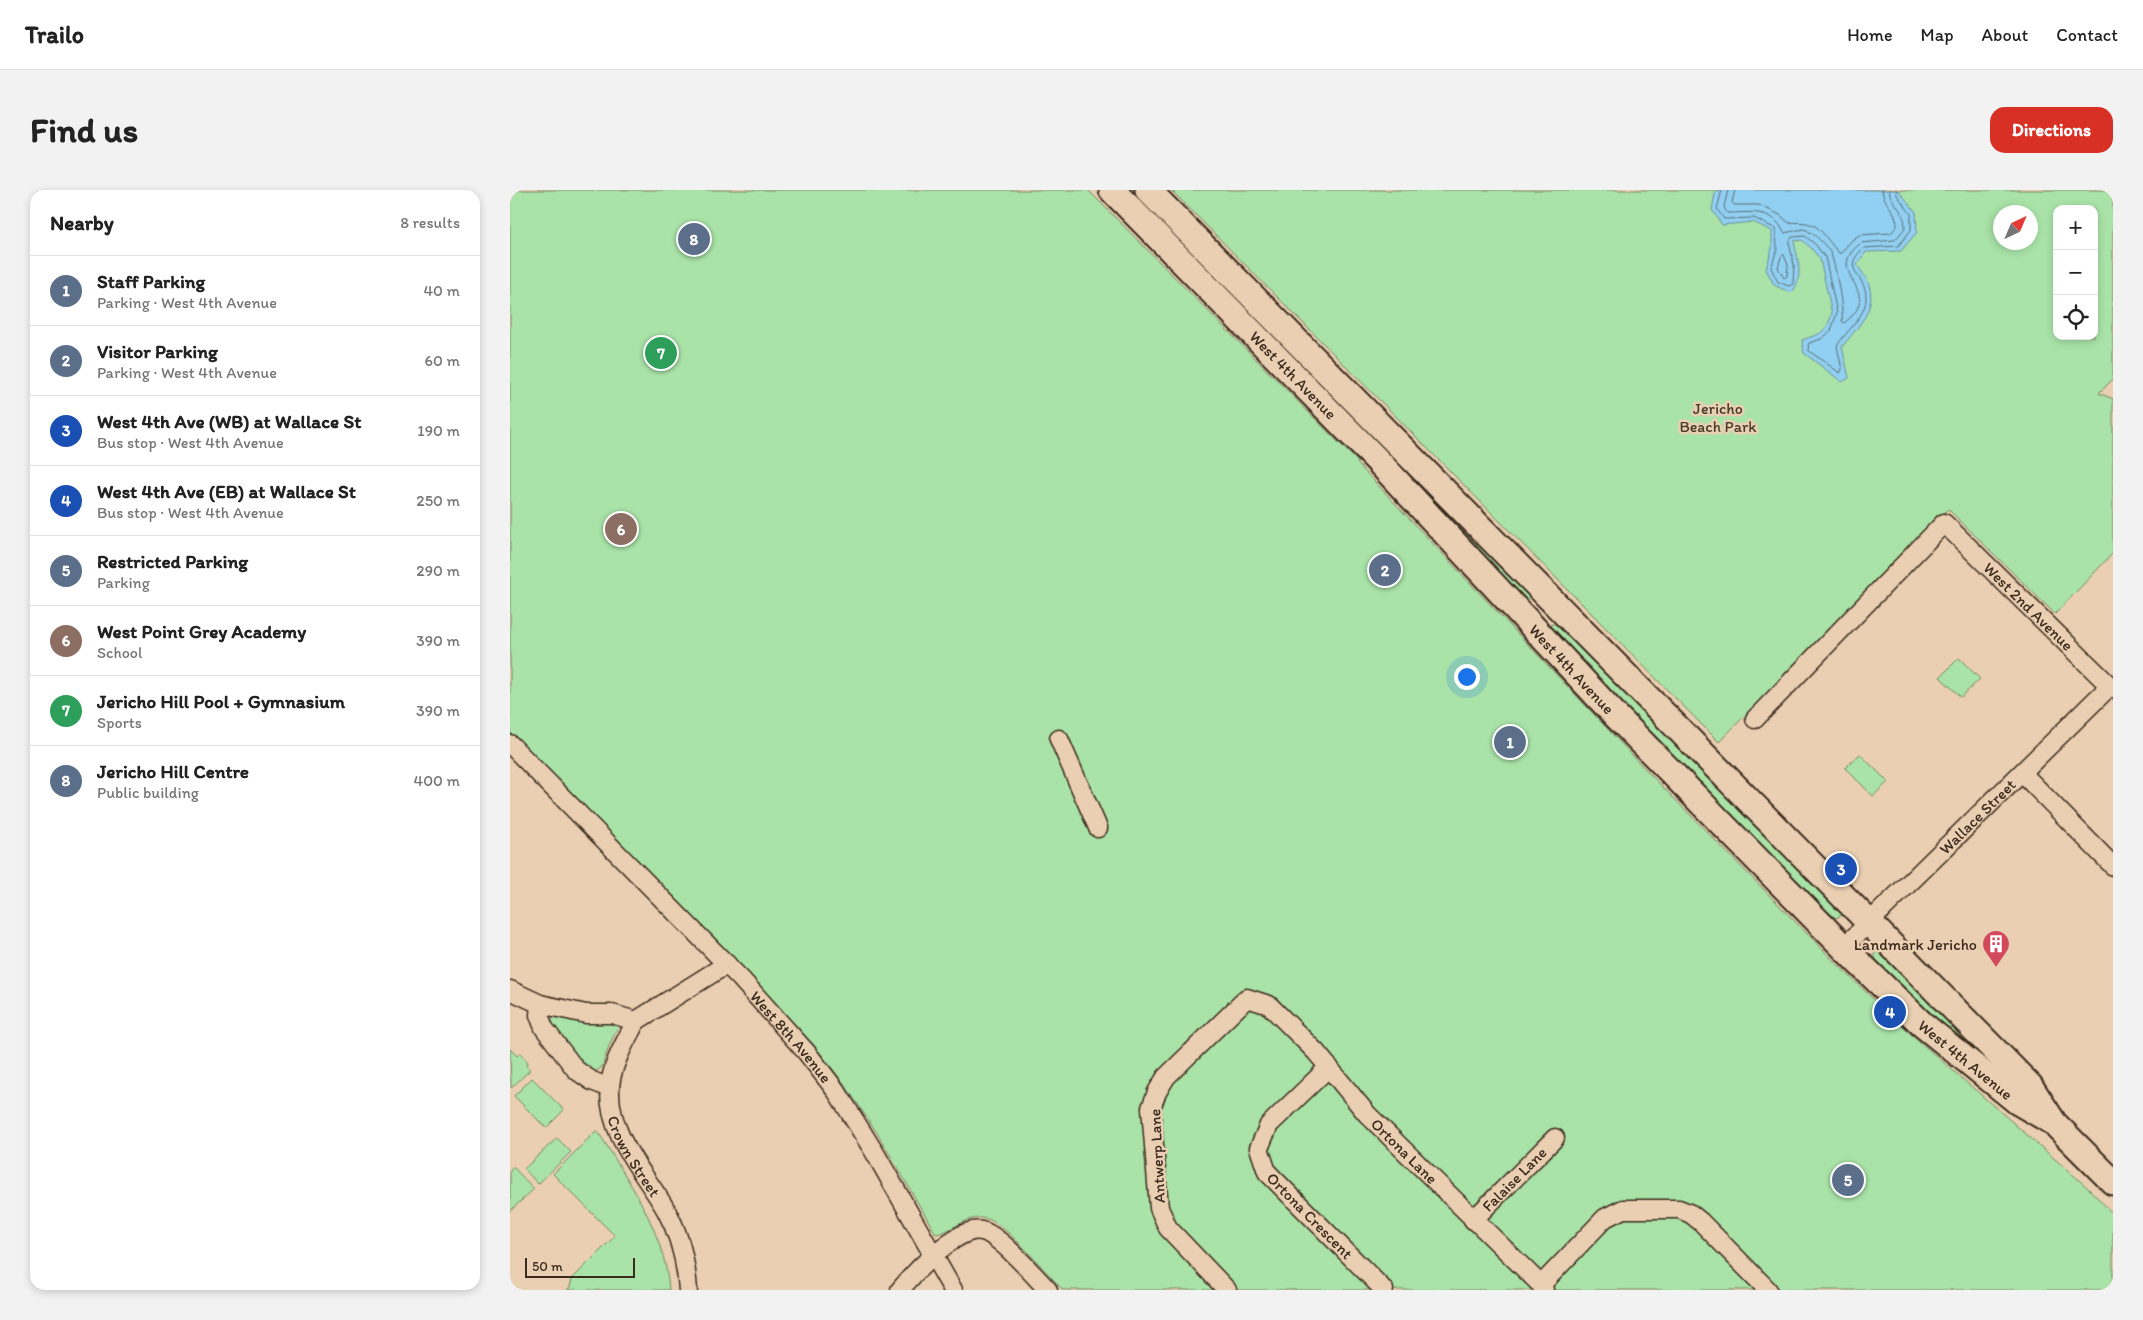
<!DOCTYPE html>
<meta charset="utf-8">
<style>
body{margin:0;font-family:Itim,sans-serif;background:#f2f2f2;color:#222}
.controls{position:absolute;right:15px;top:15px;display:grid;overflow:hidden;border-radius:10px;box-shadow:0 2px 8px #0003}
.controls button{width:45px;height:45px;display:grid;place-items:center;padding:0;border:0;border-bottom:1px solid #e0e0e0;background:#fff;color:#222;font:25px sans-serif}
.compass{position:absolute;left:1483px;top:15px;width:45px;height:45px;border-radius:50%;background:#fff;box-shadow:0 2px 8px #0003;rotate:44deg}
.scale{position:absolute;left:15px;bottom:12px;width:110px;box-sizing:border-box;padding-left:5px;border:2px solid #3b2a1e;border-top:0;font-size:14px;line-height:18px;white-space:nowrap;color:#3b2a1e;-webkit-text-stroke:4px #eacfb2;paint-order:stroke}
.you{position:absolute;left:956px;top:486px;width:18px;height:18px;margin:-12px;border:4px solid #fff;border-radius:50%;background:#1a73e8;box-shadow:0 0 0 8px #1a73e833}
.badge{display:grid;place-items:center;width:32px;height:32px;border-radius:50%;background:#d93025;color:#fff;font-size:16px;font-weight:700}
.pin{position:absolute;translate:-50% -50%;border:2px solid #fff;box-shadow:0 1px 5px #0006}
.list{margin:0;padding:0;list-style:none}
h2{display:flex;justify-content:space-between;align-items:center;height:65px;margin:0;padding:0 20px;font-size:21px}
h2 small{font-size:16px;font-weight:400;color:#767676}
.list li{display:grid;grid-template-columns:32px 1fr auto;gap:15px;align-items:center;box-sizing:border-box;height:70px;padding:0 20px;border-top:1px solid #e0e0e0}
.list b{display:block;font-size:19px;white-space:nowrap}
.list p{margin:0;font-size:16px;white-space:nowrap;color:#767676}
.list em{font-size:16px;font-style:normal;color:#767676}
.icon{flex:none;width:28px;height:28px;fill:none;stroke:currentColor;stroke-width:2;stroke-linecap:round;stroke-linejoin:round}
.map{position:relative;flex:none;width:1603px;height:1100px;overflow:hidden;border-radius:15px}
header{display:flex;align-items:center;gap:30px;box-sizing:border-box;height:70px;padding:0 25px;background:#fff;border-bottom:1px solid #e0e0e0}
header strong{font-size:24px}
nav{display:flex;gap:28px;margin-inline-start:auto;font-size:18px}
.intro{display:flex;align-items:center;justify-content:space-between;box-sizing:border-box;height:120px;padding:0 30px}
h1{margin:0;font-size:35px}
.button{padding:12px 22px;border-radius:15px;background:#d93025;color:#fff;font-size:18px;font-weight:700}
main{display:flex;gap:30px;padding:0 30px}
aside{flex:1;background:#fff;border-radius:15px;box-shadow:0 2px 8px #0003}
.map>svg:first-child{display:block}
</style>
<header>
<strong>Trailo</strong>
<nav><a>Home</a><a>Map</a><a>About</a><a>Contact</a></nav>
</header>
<div class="intro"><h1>Find us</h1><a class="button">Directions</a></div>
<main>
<aside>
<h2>Nearby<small>8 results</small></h2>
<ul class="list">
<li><span class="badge" style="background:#5c6f8a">1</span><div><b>Staff Parking</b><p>Parking · West 4th Avenue</p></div><em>40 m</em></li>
<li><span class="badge" style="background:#5c6f8a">2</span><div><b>Visitor Parking</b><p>Parking · West 4th Avenue</p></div><em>60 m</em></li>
<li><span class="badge" style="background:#1a4fb4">3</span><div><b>West 4th Ave (WB) at Wallace St</b><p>Bus stop · West 4th Avenue</p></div><em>190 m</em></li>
<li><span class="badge" style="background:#1a4fb4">4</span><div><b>West 4th Ave (EB) at Wallace St</b><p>Bus stop · West 4th Avenue</p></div><em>250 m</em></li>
<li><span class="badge" style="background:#5c6f8a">5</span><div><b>Restricted Parking</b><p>Parking</p></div><em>290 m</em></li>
<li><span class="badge" style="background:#8d6e63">6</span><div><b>West Point Grey Academy</b><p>School</p></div><em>390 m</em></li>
<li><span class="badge" style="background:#2e9e5b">7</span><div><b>Jericho Hill Pool + Gymnasium</b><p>Sports</p></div><em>390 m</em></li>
<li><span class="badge" style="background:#5c6f8a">8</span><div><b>Jericho Hill Centre</b><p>Public building</p></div><em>400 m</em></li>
</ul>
</aside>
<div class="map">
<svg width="1603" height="1100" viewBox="0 0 1603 1100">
<rect width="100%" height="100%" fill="#eacfb2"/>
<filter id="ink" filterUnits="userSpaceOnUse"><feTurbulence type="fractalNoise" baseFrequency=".02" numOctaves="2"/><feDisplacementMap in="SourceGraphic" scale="10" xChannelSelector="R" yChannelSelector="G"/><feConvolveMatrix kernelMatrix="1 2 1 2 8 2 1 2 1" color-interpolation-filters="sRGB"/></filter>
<g filter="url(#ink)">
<!-- green -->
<path fill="#a9e3a8" stroke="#728663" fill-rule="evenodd" d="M 0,0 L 578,0 L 848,272 L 847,273 L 1141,585 L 1323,770 L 1387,832 L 1577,997 L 1603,1024 L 1603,1100 L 553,1100 C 535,1081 505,1045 484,1032 C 478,1028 469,1027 462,1029 C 449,1032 439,1042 426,1044 L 369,946 L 335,895 L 304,855 L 207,750 L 0,542 Z
M 615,0 L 630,0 L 1023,403 L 1015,412 Z
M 661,0 L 1603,0 L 1603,189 L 1589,203 L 1603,209 L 1603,363 L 1545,424 L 1438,319 L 1209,552 ZM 1547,19 L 1584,19 L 1584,146 L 1547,146 ZM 1490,22 L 1520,22 L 1520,52 L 1490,52 Z
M 1042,434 L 1051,435 L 1334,724 L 1326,728 L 1311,717 L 1141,546 L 1039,436 Z
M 1449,468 L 1470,489 L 1451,507 L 1430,487 Z
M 1350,564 L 1378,592 L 1363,606 L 1335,578 Z
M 1367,758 L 1513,899 C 1484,877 1370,794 1364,764 Z
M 44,826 L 77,831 L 104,830 L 109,835 L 99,856 L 92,877 L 85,882 L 78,881 L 40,831 Z
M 0,859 L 7,866 L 10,863 L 18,872 L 16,875 L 20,880 L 1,898 Z
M 22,888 L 54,920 L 36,938 L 4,906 Z
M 87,940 C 117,989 155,1041 159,1100 L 57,1100 L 60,1097 L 62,1089 L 105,1046 L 43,984 Z
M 47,948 L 61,962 L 28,994 L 14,979 Z
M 3,977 L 24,999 L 0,1021 L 0,981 Z"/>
<!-- water -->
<path fill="#91d0f2" stroke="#6f8e9d" d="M 1209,0 L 1388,0 L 1406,22 L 1407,42 L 1391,61 L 1356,62 L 1347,75 C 1351,81 1357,88 1359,95 C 1367,121 1346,138 1332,157 L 1339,188 L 1332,192 L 1294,163 L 1292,150 L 1309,144 L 1317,137 L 1322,124 L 1310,69 L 1301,58 L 1292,50 L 1284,51 C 1287,69 1295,89 1281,103 L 1264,95 L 1256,79 L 1262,58 L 1262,41 L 1243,32 L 1212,35 L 1202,20 L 1205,3 Z"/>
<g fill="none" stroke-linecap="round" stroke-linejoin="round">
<!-- shore -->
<path stroke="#5d6c73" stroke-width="1" d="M 1212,0 L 1207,19 L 1214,29 L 1244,28 L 1266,39 L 1267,59 L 1261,78 L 1268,92 L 1279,96 L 1283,94 L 1284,75 L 1279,52 L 1282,47 L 1295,46 L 1305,54 L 1315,67 L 1327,123 L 1321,141 L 1311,149 L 1299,153 L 1298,155 L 1299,161 L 1330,183 L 1332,180 L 1327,156 C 1336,141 1355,127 1356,109 C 1358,85 1328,80 1354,58 L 1388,56 L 1401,40 L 1401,24 L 1387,5 L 1386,0
M 1218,0 L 1214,17 L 1217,23 C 1240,23 1263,17 1274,43 L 1294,39 C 1304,43 1314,53 1320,62 C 1325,71 1334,122 1332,131 L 1334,133 C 1378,100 1310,84 1351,53 L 1385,50 L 1395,38 C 1395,17 1381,16 1379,0
M 1225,0 L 1222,12 L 1224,15 L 1249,15 L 1270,25 L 1279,33 C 1312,29 1311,45 1330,64 L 1342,50 L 1349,45 L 1381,43 L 1387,36 C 1388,22 1373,14 1372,0
M 1274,65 L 1278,75 L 1277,86 L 1274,88 L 1268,78 L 1271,67 Z"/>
<defs>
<g id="street">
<path id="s1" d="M 1245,529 L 1434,333 L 1603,499"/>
<path d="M 549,549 L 588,638"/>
<path id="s2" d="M 0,554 L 231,789 L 297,863 L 327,902 L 365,963 L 443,1100"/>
<path d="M 1512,583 L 1603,676"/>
<path id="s3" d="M 1333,758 L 1600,496"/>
<path d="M 0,800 L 30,814 L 76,824 L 102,824 L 126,831 L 217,774"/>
<path d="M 30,814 L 29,825 L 34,838 L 66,880 L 82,891 L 100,898"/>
<path id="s4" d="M 126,831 C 116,851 101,875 100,898 C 98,947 134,981 156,1020 C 170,1045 176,1072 178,1100"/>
<path id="s5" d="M 819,877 L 759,935 L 749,958 L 757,982 L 874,1100"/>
<path id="s6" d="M 963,1030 L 1045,948"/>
<path d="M 1031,1095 L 1095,1028 L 1113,1019 L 1169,1019 L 1181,1024 L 1191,1032 L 1258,1100"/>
<path d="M 390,1100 C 404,1083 448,1035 472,1041 C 490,1045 524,1086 538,1100"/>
<path id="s7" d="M 717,1100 L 658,1038 L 649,1018 L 641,918 L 647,902 L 656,887 L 737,808 L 759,815 L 806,862 L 857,924 L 1031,1095 L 1034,1100"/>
</g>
<g id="secondary">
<path id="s8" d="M 602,0 L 866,269 L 1106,526 L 1345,769 L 1412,834 L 1508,912 L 1539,930"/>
<path d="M 638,0 L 1520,896 L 1544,933 L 1603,992"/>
</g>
</defs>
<!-- street casing -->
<use href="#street" stroke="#3b2a1e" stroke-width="21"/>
<!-- secondary casing -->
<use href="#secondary" stroke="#3b2a1e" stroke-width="29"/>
<!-- street -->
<use href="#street" stroke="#eacfb2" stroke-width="18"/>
<!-- secondary -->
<use href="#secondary" stroke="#eacfb2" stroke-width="25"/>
</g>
</g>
<!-- icons -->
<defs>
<symbol id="building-pin" viewBox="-11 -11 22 30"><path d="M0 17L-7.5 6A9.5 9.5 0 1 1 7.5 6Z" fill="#d1495b" stroke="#eacfb2"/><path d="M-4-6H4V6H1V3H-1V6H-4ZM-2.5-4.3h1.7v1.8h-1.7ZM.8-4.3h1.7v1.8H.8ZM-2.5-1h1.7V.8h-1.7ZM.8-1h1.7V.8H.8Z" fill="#fff"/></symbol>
</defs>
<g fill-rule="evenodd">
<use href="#building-pin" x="1470" y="738" width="32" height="43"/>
</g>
<g text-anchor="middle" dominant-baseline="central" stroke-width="5" stroke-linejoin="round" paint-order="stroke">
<!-- street labels -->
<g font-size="16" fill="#3b2a1e" stroke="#eacfb2">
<text stroke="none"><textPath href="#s8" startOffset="259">West 4th Avenue</textPath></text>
<text stroke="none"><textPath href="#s1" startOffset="391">West 2nd Avenue</textPath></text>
<text stroke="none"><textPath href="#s8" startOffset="664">West 4th Avenue</textPath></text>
<text stroke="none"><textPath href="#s3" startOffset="188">Wallace Street</textPath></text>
<text stroke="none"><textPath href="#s2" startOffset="406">West 8th Avenue</textPath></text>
<text stroke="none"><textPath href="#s8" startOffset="1219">West 4th Avenue</textPath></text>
<text stroke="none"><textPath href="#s7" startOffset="578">Ortona Lane</textPath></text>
<text stroke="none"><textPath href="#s4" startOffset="146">Crown Street</textPath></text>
<text transform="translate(647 966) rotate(-93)">Antwerp Lane</text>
<text stroke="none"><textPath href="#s6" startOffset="58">Falaise Lane</textPath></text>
<text stroke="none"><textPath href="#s5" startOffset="195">Ortona Crescent</textPath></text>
</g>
<!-- park labels -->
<g font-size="16" fill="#463c2c" stroke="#eacfb2">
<text x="1208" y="218">Jericho<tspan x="1208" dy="18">Beach Park</tspan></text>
</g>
<!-- poi labels -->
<g font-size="16" fill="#3b2a1e" stroke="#eacfb2" text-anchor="end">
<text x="1467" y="754">Landmark Jericho</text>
</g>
</g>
</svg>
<div class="controls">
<button>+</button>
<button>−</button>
<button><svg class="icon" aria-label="locate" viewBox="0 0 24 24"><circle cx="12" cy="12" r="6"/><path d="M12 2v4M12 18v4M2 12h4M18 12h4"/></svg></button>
</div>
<svg class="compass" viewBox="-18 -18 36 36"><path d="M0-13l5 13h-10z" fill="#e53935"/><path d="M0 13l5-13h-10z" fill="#767676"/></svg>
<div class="scale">50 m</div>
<div class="you"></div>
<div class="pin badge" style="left:1000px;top:552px;background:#5c6f8a">1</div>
<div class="pin badge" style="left:875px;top:380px;background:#5c6f8a">2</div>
<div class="pin badge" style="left:1331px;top:679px;background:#1a4fb4">3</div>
<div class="pin badge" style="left:1380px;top:822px;background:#1a4fb4">4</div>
<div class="pin badge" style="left:1338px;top:990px;background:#5c6f8a">5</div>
<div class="pin badge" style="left:111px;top:339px;background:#8d6e63">6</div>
<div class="pin badge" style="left:151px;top:163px;background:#2e9e5b">7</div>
<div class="pin badge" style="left:184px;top:49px;background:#5c6f8a">8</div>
</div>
</main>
